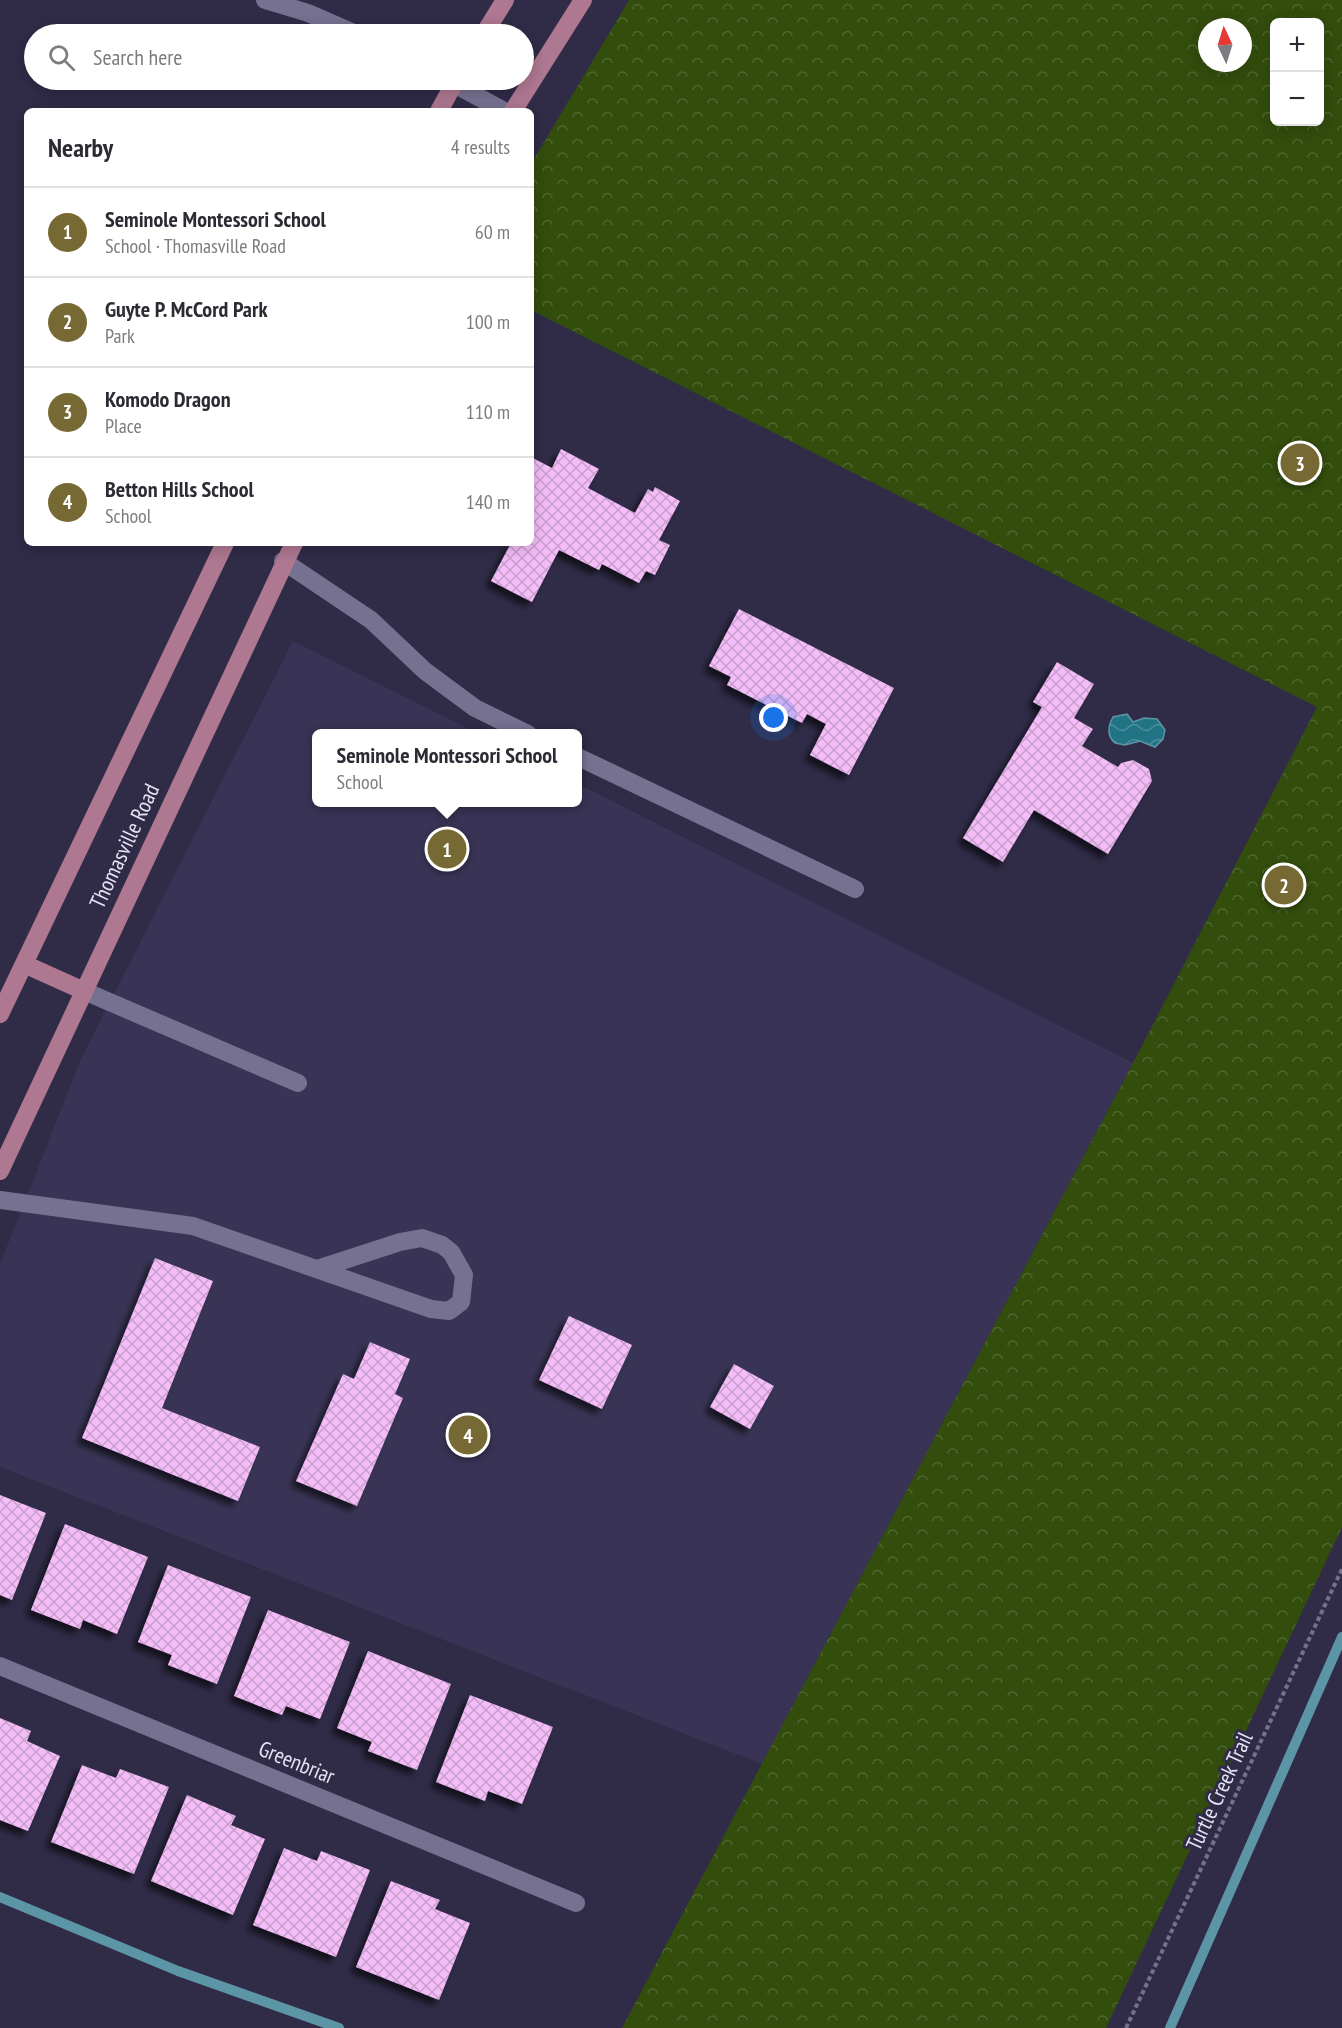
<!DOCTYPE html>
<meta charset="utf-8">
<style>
body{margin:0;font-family:"PT Sans Narrow",sans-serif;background:#f2f2f3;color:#2b2b33}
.controls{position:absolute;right:18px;top:18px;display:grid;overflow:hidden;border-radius:9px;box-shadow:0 3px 15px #0003}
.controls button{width:54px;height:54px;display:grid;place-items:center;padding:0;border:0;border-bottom:2px solid #e1e1e2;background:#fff;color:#2b2b33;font:30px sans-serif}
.compass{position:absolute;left:1198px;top:18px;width:54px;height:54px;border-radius:50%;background:#fff;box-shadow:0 3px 15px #0003;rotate:356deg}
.you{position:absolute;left:774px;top:718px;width:21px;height:21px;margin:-15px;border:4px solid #fff;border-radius:50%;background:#1a73e8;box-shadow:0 0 0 9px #1a73e833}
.badge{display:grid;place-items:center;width:39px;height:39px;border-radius:50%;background:#776933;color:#fff;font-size:20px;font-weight:700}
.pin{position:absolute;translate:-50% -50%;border:3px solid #fff;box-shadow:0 2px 6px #0006}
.popup{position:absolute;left:312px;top:729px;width:270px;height:78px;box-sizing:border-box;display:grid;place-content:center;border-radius:9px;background:#fff;filter:drop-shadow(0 2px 4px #0005);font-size:20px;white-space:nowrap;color:#7c7c81}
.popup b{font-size:22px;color:#2b2b33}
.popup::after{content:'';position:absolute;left:50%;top:100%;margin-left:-12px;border:12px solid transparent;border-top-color:#fff}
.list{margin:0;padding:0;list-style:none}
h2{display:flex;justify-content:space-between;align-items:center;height:78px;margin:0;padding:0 24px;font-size:26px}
h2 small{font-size:20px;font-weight:400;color:#7c7c81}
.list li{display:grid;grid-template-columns:39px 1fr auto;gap:18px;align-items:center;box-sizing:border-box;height:90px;padding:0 24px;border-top:2px solid #e1e1e2}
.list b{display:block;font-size:22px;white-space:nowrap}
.list p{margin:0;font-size:20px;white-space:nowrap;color:#7c7c81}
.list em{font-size:20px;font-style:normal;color:#7c7c81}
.icon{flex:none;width:33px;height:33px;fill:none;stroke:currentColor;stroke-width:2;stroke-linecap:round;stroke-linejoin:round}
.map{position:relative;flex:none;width:1342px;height:2028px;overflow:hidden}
.search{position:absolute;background:#fff;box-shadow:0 3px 15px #0003;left:24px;top:24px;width:510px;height:66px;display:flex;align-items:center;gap:15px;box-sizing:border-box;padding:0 21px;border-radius:33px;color:#7c7c81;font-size:22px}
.panel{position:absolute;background:#fff;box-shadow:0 3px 15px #0003;left:24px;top:108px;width:510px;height:438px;border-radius:9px}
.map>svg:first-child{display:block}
</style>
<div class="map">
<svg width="1342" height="2028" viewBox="0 0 1342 2028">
<defs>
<pattern id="park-crowns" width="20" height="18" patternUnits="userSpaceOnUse" patternTransform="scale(1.5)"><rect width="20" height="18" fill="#334d0d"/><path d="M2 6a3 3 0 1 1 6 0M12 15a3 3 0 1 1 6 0" fill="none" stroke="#506631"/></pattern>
<pattern id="water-waves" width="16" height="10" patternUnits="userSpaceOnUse" patternTransform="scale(1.5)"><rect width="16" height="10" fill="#217484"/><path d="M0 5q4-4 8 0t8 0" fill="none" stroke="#4c8e9c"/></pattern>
<pattern id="building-cross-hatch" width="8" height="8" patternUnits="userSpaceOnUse" patternTransform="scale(1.5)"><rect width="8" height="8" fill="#f4bdf8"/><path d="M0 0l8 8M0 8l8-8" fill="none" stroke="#c89fcc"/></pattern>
<filter id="shadow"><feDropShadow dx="-5.5" dy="5.5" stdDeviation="3" flood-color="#0009"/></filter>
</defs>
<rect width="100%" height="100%" fill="#302b47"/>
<!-- built -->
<path fill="#393455" d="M 293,641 L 477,733 L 316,734 L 316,802 L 578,802 L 578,784 L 1133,1063 L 762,1764 L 0,1467 L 0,1264 L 82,1057 Z"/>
<!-- park -->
<path fill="url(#park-crowns)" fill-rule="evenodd" d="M 629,0 L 1342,0 L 1342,1527 L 1106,2028 L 622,2028 L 1133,1063 L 1317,707 L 531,310 L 531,164 ZM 1274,22 L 1320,22 L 1320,122 L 1274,122 ZM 1207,27 L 1243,27 L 1243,63 L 1207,63 Z"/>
<!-- water -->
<path fill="url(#water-waves)" stroke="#5c95a6" stroke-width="1.5" d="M 1127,714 L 1133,722 L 1144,718 L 1157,719 L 1165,730 L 1163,739 L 1155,747 L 1140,741 L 1125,745 L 1115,743 C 1107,736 1108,726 1113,717 Z"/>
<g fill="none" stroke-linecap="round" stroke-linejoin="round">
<!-- stream -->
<path stroke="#5c95a6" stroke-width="10" d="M 0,1897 L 178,1971 L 339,2028
M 1170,2028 L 1342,1637"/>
</g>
<!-- building -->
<path fill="url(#building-cross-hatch)" filter="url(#shadow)" d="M 561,449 L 599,469 L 588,488 L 635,513 L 648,489 L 653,492 L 655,487 L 680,501 L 659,540 L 670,545 L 655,575 L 646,571 L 639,583 L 602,564 L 599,570 L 559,550 L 532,602 L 491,581 L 511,543 L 531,543 L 531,457 L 552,468 Z
M 739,609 L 894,688 L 849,775 L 810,755 L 826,724 L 807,714 L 802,723 L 727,685 L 731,677 L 709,666 Z
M 1057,662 L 1094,684 L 1074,718 L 1093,729 L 1082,746 L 1118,767 L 1121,763 L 1133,760 L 1149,769 L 1152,781 L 1108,854 L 1034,810 L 1003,862 L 963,838 L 1042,707 L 1033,702 Z
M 155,1258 L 213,1281 L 162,1408 L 260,1447 L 238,1501 L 82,1438 Z
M 569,1316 L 632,1345 L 602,1409 L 539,1380 Z
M 370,1342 L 410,1359 L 395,1394 L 403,1398 L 357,1506 L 296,1481 L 343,1374 L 354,1379 Z
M 734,1364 L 774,1386 L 750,1429 L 710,1407 Z
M 0,1495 L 46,1513 L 12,1600 L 0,1595 Z
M 65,1524 L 148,1557 L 117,1634 L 83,1620 L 80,1629 L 31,1610 Z
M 168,1565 L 251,1597 L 217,1684 L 168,1665 L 172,1655 L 138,1642 Z
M 268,1610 L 350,1642 L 320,1719 L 286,1706 L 282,1715 L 234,1696 Z
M 368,1651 L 451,1684 L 417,1770 L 368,1751 L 372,1742 L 337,1728 Z
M 470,1695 L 553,1727 L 522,1804 L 488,1791 L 485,1801 L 436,1782 Z
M 0,1718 L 31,1731 L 27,1741 L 60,1756 L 28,1831 L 0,1820 Z
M 82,1765 L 116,1778 L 120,1769 L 169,1787 L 134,1874 L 51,1842 Z
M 187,1795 L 236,1816 L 231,1825 L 265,1839 L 233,1915 L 151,1881 Z
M 284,1848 L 317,1861 L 321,1851 L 370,1870 L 336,1957 L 253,1925 Z
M 391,1881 L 440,1900 L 435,1909 L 470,1923 L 439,2000 L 356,1967 Z"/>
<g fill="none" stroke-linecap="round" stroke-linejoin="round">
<!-- path -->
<path stroke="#75718a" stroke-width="4" stroke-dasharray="4.5 3" stroke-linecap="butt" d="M 1126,2028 L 1342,1569"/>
<!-- minor -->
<path stroke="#767191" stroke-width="18" d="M 265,0 L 308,13 L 356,34
M 447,80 L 504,111
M 283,561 L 371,620 L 425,671 L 475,708 L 528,734
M 578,757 L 855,889
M 84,991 L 298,1083
M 0,1200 L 193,1226 L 431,1309 L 449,1311 L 461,1302 L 464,1275 L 451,1252 L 442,1245 L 422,1238 L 400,1242 L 317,1269
M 0,1666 L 576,1903"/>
<!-- major -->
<path stroke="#ae7891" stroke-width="18" d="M 484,34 L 505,0
M 439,111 L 456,80
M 513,111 L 583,0
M 24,964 L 84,991
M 0,1014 L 225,543
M 0,1171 L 294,543"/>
</g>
<g text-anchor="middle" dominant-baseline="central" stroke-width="6" stroke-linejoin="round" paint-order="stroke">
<!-- street labels -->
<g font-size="22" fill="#e4e2f4" stroke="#302b47">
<text transform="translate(124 846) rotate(-65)">Thomasville Road</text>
<text transform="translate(297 1762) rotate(22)">Greenbriar</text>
<text transform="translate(1219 1791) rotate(-65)">Turtle Creek Trail</text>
</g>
</g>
</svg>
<div class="controls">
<button>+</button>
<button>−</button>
</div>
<svg class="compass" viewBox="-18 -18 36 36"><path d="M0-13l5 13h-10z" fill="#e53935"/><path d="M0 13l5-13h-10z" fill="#7c7c81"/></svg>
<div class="you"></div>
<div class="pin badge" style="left:447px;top:849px">1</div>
<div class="popup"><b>Seminole Montessori School</b>School</div>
<div class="pin badge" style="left:1284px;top:885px">2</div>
<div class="pin badge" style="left:1300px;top:463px">3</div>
<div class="pin badge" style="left:468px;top:1435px">4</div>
<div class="search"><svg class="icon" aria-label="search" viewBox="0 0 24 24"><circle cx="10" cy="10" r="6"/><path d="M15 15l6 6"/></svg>Search here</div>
<section class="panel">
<h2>Nearby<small>4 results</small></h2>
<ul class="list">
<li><span class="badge">1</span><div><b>Seminole Montessori School</b><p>School · Thomasville Road</p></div><em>60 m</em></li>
<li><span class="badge">2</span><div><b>Guyte P. McCord Park</b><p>Park</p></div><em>100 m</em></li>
<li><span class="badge">3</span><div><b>Komodo Dragon</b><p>Place</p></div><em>110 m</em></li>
<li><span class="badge">4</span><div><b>Betton Hills School</b><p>School</p></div><em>140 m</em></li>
</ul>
</section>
</div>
